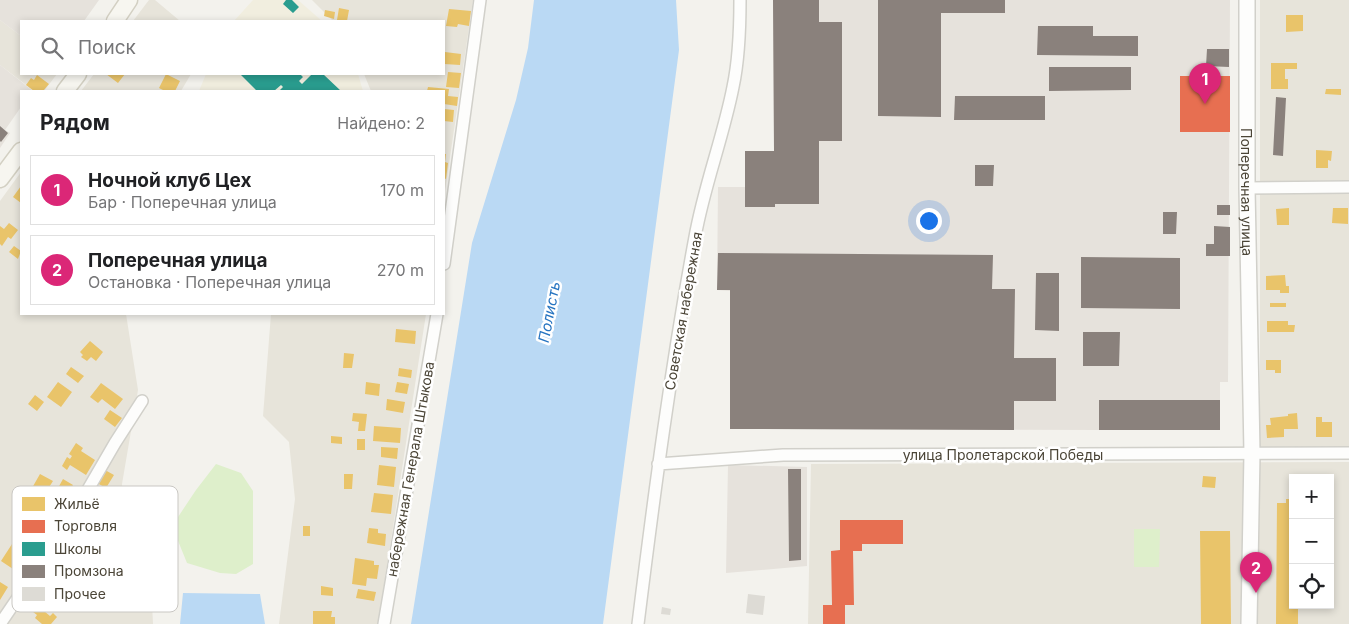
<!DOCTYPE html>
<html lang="ru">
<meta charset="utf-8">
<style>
body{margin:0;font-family:Inter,sans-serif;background:#f2f2f2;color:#202124}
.controls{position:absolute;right:15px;bottom:15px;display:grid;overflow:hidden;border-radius:0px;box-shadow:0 2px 8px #0003}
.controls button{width:45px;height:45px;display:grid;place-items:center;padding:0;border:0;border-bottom:1px solid #e0e0e0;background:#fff;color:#202124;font:25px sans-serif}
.you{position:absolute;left:928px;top:220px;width:18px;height:18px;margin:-12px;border:4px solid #fff;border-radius:50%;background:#1a73e8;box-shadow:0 0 0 8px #1a73e833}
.badge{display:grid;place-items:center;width:32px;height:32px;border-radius:50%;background:#db2777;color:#fff;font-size:16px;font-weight:700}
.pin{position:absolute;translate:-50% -41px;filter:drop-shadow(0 1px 2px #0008)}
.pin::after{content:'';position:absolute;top:26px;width:18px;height:15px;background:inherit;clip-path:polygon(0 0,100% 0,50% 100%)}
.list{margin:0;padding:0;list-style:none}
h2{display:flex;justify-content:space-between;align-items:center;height:65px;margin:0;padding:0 20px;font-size:21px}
h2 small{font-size:16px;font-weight:400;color:#757577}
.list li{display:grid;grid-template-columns:32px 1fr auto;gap:15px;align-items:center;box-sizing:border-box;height:70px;margin:0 10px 10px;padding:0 10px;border:1px solid #e0e0e0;border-radius:0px}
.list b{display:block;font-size:19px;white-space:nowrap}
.list p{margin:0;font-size:16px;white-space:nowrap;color:#757577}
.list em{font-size:16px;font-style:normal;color:#757577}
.icon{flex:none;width:28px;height:28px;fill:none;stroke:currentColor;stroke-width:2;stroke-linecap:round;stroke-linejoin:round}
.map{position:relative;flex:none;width:1349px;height:624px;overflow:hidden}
.search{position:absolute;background:#fff;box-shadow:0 2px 8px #0003;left:20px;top:20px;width:425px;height:55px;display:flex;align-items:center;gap:12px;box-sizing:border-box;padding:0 18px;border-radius:0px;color:#757577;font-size:19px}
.panel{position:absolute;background:#fff;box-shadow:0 2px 8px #0003;left:20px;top:90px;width:425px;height:225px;border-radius:0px}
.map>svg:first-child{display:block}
</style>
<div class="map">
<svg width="1349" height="624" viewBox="0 0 1349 624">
<rect width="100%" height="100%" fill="#f3f2ed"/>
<!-- residential -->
<path fill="#e7e4da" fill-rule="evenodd" d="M 149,0 L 155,0 L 180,21 L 133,21 Z
M 312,0 L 473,0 L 444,198 L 444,91 L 371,91 L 364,74 L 444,74 L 444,21 L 333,21 Z
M 1260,0 L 1349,0 L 1349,448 L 1260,450 Z
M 0,20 L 21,36 L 21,74 L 57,74 L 44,91 L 34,91 L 0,65 Z
M 94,74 L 191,74 L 181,91 L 81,91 Z
M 21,172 L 21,314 L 126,314 L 138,390 L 122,484 L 124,520 L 150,561 L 153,624 L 0,624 L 0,201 Z
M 271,314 L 426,314 L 378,624 L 279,624 L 295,499 L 289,442 L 263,416 Z
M 1349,462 L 1349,624 L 808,624 L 811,464 ZM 1293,478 L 1330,478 L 1330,605 L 1293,605 Z"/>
<!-- industrial -->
<path fill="#e6e2dc" d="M 0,0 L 99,0 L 84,21 L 21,21 L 21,36 L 0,20 Z
M 773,0 L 1230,0 L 1228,382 L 1220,382 L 1220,400 L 1099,400 L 1099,430 L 730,429 L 730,291 L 717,290 L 718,187 L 745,187 L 745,151 L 774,151 Z
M 0,65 L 33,91 L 21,91 L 21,107 L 5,130 L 10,133 L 0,148 Z
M 728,465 L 807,467 L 807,566 L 726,573 Z"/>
<!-- education -->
<path fill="#f1eedf" d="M 253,0 L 298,0 L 322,21 L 234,21 Z
M 206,74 L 358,74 L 363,91 L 199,91 Z"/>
<!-- green -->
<path fill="#deefcb" d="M 216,464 L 241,473 L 253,491 L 253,564 L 236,574 L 220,573 L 187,563 L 172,526 L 196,490 Z
M 1134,529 L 1160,529 L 1159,567 L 1134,567 Z"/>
<!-- water -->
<path fill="#bad9f4" d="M 534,0 L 676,0 L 679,50 L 603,624 L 411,624 L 472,243 L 516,100 L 528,48 Z
M 183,593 L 260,594 L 265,624 L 180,624 Z"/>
<!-- homes -->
<path fill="#e9c46a" d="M 339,8 L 349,10 L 347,21 L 337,20 Z
M 449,9 L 471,11 L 469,26 L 458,24 L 457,27 L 446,26 Z
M 325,10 L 335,12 L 334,19 L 324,16 Z
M 1286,15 L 1303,15 L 1303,31 L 1286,32 Z
M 445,52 L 461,54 L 460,65 L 444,64 Z
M 1271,63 L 1297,63 L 1297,69 L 1285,69 L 1285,79 L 1288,79 L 1288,89 L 1271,89 Z
M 448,72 L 461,73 L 459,88 L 446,87 Z
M 106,74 L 125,74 L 118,83 Z
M 166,74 L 180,81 L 175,91 L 165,91 L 159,88 Z
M 37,75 L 49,84 L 43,91 L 34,91 L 26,85 L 31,78 L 34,80 Z
M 428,87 L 449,89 L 448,96 L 458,97 L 457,106 L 444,104 L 444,91 L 427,91 Z
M 1326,89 L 1341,89 L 1341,95 L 1325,94 Z
M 444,109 L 454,110 L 453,122 L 444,121 Z
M 1316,150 L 1332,151 L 1331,161 L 1328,160 L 1328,168 L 1316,168 Z
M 444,154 L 446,154 L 445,162 L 448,163 L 446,179 L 444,178 Z
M 21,186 L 21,203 L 13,197 Z
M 1289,208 L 1289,225 L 1277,225 L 1276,209 Z
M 1333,208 L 1348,208 L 1348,224 L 1332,223 Z
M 9,223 L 18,230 L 11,239 L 8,237 L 2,246 L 0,244 L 0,226 L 4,229 Z
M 14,246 L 21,251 L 18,259 L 9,252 Z
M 1285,275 L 1286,286 L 1289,286 L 1289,293 L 1280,293 L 1280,290 L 1266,290 L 1266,276 Z
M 1270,303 L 1286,303 L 1286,307 L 1270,307 Z
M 1267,321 L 1288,321 L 1288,325 L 1295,325 L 1294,332 L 1267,332 Z
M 396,329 L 416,331 L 415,344 L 395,342 Z
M 90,341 L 103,352 L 96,361 L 91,357 L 87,361 L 81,357 L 83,355 L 80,352 Z
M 344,353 L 354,354 L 352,368 L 343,368 Z
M 1266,360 L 1281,360 L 1281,373 L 1275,373 L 1275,370 L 1266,370 Z
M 71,367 L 84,376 L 78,383 L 66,374 Z
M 399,368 L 412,370 L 411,378 L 398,376 Z
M 58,382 L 72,392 L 61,407 L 47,397 Z
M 366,382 L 380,384 L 379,396 L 365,394 Z
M 397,382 L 409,384 L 407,394 L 395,392 Z
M 101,383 L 123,399 L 115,409 L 102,399 L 98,403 L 90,397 Z
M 35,395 L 44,402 L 37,411 L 28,404 Z
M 387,399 L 405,402 L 403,413 L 386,410 Z
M 110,410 L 122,418 L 115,427 L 104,419 Z
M 353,413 L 367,414 L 365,431 L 358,431 L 359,422 L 352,421 Z
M 1297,413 L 1298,429 L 1284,429 L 1284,437 L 1267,438 L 1266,425 L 1271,425 L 1270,418 L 1288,416 L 1288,414 Z
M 1316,417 L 1322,417 L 1322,422 L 1332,422 L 1332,437 L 1316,437 Z
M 374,426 L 401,428 L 400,443 L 373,441 Z
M 331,436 L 342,437 L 342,444 L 331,443 Z
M 357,439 L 365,439 L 365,450 L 357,450 Z
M 76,443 L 83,448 L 81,451 L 95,460 L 86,475 L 70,465 L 67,470 L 62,466 L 67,457 L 70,459 L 72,456 L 69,454 Z
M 381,447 L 398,448 L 397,459 L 381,457 Z
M 379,465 L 396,467 L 394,487 L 377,485 Z
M 105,470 L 114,475 L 106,488 L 97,483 Z
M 40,474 L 53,481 L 44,495 L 32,488 Z
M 344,474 L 353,474 L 352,489 L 344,489 Z
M 1203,476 L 1216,477 L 1215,488 L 1202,487 Z
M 63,479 L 73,485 L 68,494 L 58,488 Z
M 374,493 L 393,495 L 391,514 L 371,512 Z
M 1286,499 L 1293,499 L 1293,605 L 1298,605 L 1298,624 L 1276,624 L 1277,503 L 1286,503 Z
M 303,526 L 310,526 L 310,536 L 303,536 Z
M 369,528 L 378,529 L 378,533 L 386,534 L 385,546 L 367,543 Z
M 1200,531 L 1230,531 L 1231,624 L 1201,624 Z
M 12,544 L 30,554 L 21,569 L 18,567 L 16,571 L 1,561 Z
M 355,558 L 374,561 L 374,565 L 379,565 L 377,579 L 367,578 L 366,586 L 352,584 Z
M 0,582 L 8,587 L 0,600 Z
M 321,586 L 333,588 L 333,596 L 321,595 Z
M 358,589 L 376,592 L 374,601 L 356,598 Z
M 33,602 L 50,616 L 53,613 L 57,617 L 51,624 L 42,624 L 35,618 L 37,615 L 28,608 Z
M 313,611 L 332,611 L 331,617 L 335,617 L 335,624 L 313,624 Z"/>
<!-- shops -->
<path fill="#e76f51" d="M 1180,76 L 1230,76 L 1230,132 L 1180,132 Z
M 840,520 L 903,520 L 903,544 L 862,544 L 862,551 L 853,551 L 854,605 L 845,605 L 845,624 L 823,624 L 823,605 L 832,605 L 831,551 L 840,550 Z"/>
<!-- schools -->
<path fill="#2a9d8f" d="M 286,0 L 292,0 L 299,7 L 293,13 L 283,4 Z
M 240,74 L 300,74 L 303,77 L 299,81 L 302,84 L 312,74 L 323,74 L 341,91 L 279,91 L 283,87 L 281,85 L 274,91 L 257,91 Z"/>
<!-- industry -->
<path fill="#8a817c" d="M 773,0 L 819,0 L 819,22 L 842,22 L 842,141 L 819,141 L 819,204 L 775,204 L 775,207 L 745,207 L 745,151 L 774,151 Z
M 878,0 L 1005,0 L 1005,13 L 941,13 L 941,117 L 878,116 Z
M 1038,26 L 1093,26 L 1093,36 L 1138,36 L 1138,56 L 1037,55 Z
M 1207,49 L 1229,49 L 1229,67 L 1206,66 Z
M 1049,67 L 1131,67 L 1131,90 L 1049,91 Z
M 955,96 L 1045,96 L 1045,120 L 954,120 Z
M 1276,97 L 1286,98 L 1283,156 L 1273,155 Z
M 0,126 L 8,133 L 1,142 L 0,141 Z
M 975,165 L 994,165 L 993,186 L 975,186 Z
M 1217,205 L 1230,205 L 1230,215 L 1217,215 Z
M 1163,212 L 1177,212 L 1176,234 L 1163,234 Z
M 1214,226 L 1230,227 L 1230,256 L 1206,256 L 1206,244 L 1214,244 Z
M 718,253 L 993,255 L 992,289 L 1015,289 L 1014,358 L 1056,358 L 1056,401 L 1014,401 L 1014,430 L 730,429 L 730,290 L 717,290 Z
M 1081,257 L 1180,258 L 1180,309 L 1081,308 Z
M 1036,273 L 1059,273 L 1059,331 L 1035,330 Z
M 1083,332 L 1120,332 L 1119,366 L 1083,366 Z
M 1099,400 L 1220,400 L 1220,430 L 1099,430 Z
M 788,469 L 801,469 L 801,560 L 789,561 Z"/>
<!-- building -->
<path fill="#dddbd5" d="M 748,594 L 765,596 L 763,615 L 746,613 Z
M 662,607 L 671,609 L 670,615 L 661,614 Z"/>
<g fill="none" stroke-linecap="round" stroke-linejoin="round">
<defs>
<path id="minor" d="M 1247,188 L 1349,187
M 444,264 L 480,0
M 658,464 L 783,455 L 1349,453
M 0,624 L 68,524 L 115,443 L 142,401
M 384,624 L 437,314
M 638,624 C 654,495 671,366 695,237 C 704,186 723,138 733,87 C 739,59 740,29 740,0"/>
<g id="tertiary">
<path id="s1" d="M 1247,0 L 1247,188 L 1252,453 L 1249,624"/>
</g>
<path id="secondary" d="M 115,21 L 129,0
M 65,91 L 78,74
M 0,179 L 21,151"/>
</defs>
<!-- minor casing -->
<use href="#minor" stroke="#d1d0ca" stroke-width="14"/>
<!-- tertiary casing -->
<use href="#tertiary" stroke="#d1d0ca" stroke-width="18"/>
<!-- secondary casing -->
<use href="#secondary" stroke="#d3d0c3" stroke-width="19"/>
<!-- minor -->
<use href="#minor" stroke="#fdfdfc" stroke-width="11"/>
<!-- tertiary -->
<use href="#tertiary" stroke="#fdfdfc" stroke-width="15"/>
<!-- secondary -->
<use href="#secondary" stroke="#f7f6f0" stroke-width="16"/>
</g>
<g text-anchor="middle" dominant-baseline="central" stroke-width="5" stroke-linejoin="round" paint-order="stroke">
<!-- street labels -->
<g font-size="14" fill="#4b4537" stroke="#fff">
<text stroke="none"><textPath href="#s1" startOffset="192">Поперечная улица</textPath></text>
<text transform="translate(683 311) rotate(-80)">Советская набережная</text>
<text x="1003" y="454">улица Пролетарской Победы</text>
<text transform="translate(410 469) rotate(-80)">набережная Генерала Штыкова</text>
</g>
<!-- water labels -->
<g font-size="15" font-style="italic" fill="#2674c1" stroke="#fff">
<text transform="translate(549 312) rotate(-79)">Полисть</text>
</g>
</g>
<!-- legend -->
<rect x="12" y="486" width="166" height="126" rx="8" fill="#fff" stroke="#c9c7c3" stroke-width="1"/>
<rect x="22" y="497" width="23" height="14" fill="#e9c46a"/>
<rect x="22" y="520" width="23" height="13" fill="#e76f51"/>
<rect x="22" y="542" width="23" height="14" fill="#2a9d8f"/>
<rect x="22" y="565" width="23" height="13" fill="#8a817c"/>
<rect x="22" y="587" width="23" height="14" fill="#dddbd5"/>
<g font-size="14" fill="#4b4537">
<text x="54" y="509">Жильё</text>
<text x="54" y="531">Торговля</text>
<text x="54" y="554">Школы</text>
<text x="54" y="576">Промзона</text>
<text x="54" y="599">Прочее</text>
</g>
</svg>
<div class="controls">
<button>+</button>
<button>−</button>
<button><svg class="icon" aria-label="locate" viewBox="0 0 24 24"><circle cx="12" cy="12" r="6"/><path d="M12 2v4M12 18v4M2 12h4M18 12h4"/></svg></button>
</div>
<div class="you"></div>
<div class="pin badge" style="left:1205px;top:104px">1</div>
<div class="pin badge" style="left:1256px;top:593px">2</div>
<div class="search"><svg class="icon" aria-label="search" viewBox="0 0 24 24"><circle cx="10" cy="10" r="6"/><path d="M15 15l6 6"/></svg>Поиск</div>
<section class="panel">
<h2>Рядом<small>Найдено: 2</small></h2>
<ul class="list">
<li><span class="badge">1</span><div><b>Ночной клуб Цех</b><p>Бар · Поперечная улица</p></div><em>170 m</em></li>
<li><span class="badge">2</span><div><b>Поперечная улица</b><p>Остановка · Поперечная улица</p></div><em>270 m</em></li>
</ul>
</section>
</div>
